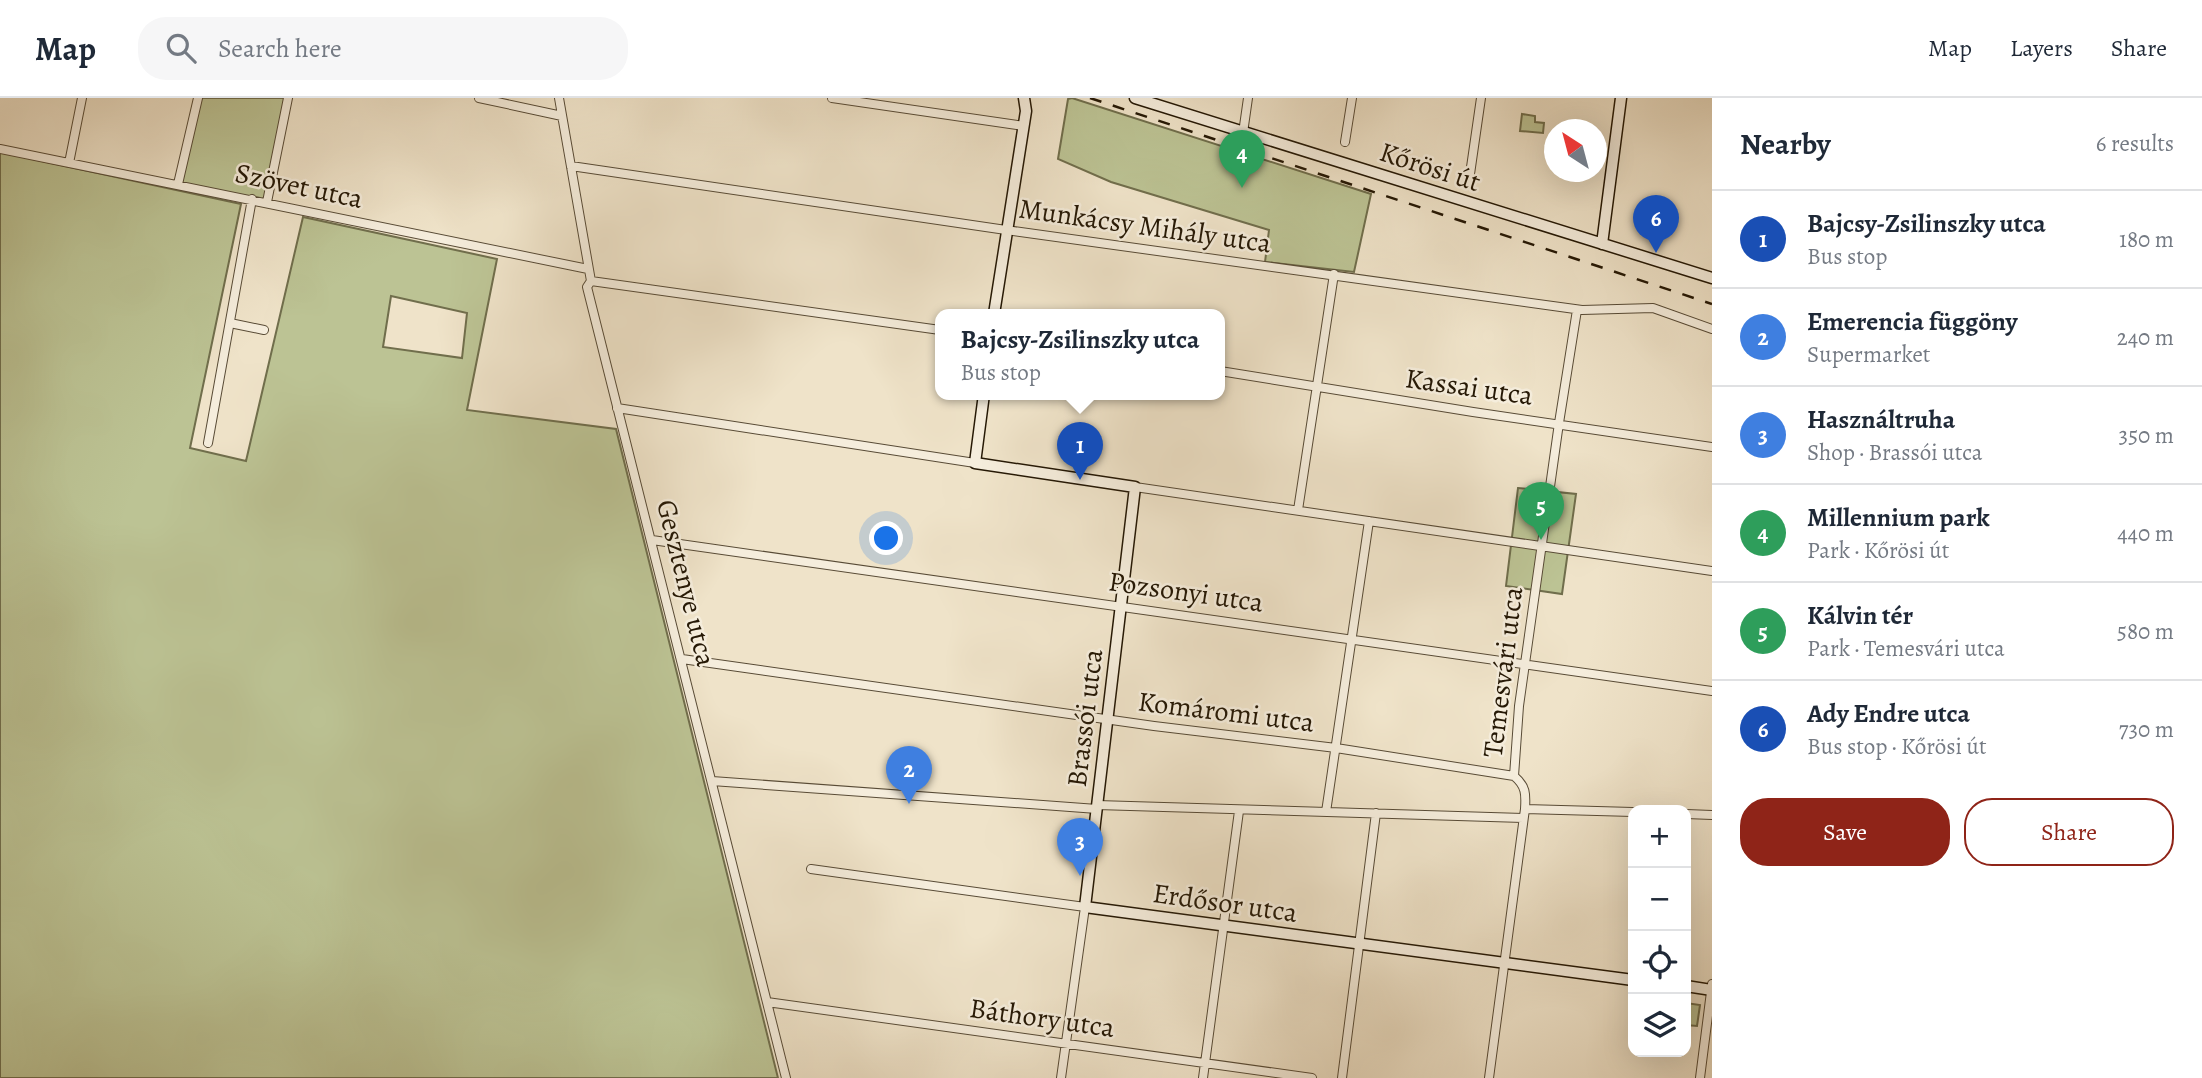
<!DOCTYPE html>
<meta charset="utf-8">
<style>
body{margin:0;font-family:Alegreya,serif;background:#f6f6f7;color:#1f2937}
.controls{position:absolute;right:21px;bottom:21px;display:grid;overflow:hidden;border-radius:14px;box-shadow:0 7px 28px #0002}
.controls button{width:63px;height:63px;display:grid;place-items:center;padding:0;border:0;border-bottom:2px solid #e0e1e3;background:#fff;color:#1f2937;font:35px sans-serif}
.compass{position:absolute;left:1544px;top:21px;width:63px;height:63px;border-radius:50%;background:#fff;box-shadow:0 7px 28px #0002;rotate:324deg}
.you{position:absolute;left:887px;top:441px;width:24px;height:24px;margin:-18px;border:5px solid #fff;border-radius:50%;background:#1a73e8;box-shadow:0 0 0 10px #1a73e833}
.badge{display:grid;place-items:center;width:46px;height:46px;border-radius:50%;background:#8f2418;color:#fff;font-size:23px;font-weight:700}
.pin{position:absolute;translate:-50% -58px;filter:drop-shadow(0 2px 4px #0008)}
.pin::after{content:'';position:absolute;top:37px;width:24px;height:21px;background:inherit;clip-path:polygon(0 0,100% 0,50% 100%)}
.popup{position:absolute;left:935px;top:211px;width:290px;height:91px;box-sizing:border-box;display:grid;place-content:center;border-radius:14px;background:#fff;filter:drop-shadow(0 2px 5px #0005);font-size:23px;white-space:nowrap;color:#747a83}
.popup b{font-size:26px;color:#1f2937}
.popup::after{content:'';position:absolute;left:50%;top:100%;margin-left:-14px;border:14px solid transparent;border-top-color:#fff}
.list{margin:0;padding:0;list-style:none}
h2{display:flex;justify-content:space-between;align-items:center;height:91px;margin:0;padding:0 28px;font-size:30px}
h2 small{font-size:23px;font-weight:400;color:#747a83}
.list li{display:grid;grid-template-columns:46px 1fr auto;gap:21px;align-items:center;box-sizing:border-box;height:98px;padding:0 28px;border-top:2px solid #e0e1e3}
.list b{display:block;font-size:26px;white-space:nowrap}
.list p{margin:0;font-size:23px;white-space:nowrap;color:#747a83}
.list em{font-size:23px;font-style:normal;color:#747a83}
.actions{display:flex;gap:14px;padding:21px 28px}
.actions a{flex:1;padding:16px 0;border:2px solid #8f2418;border-radius:28px;text-align:center;font-size:24px;color:#8f2418}
.actions .main{background:#8f2418;color:#fff}
.icon{flex:none;width:38px;height:38px;fill:none;stroke:currentColor;stroke-width:2;stroke-linecap:round;stroke-linejoin:round}
.map{position:relative;flex:none;width:1712px;height:980px;overflow:hidden}
header{display:flex;align-items:center;gap:42px;box-sizing:border-box;height:98px;padding:0 35px;background:#fff;border-bottom:2px solid #e0e1e3}
header strong{font-size:33px}
nav{display:flex;gap:38px;margin-inline-start:auto;font-size:24px}
.search{width:490px;height:63px;background:#f6f6f7;display:flex;align-items:center;gap:18px;box-sizing:border-box;padding:0 24px;border-radius:28px;color:#747a83;font-size:26px}
main{display:flex}
aside{flex:1;background:#fff}
.map>svg:first-child{display:block}
</style>
<header>
<strong>Map</strong>
<div class="search"><svg class="icon" aria-label="search" viewBox="0 0 24 24"><circle cx="10" cy="10" r="6"/><path d="M15 15l6 6"/></svg>Search here</div>
<nav><a>Map</a><a>Layers</a><a>Share</a></nav>
</header>
<main>
<div class="map">
<svg width="1712" height="980" viewBox="0 0 1712 980">
<rect width="100%" height="100%" fill="#efe3c9"/>
<filter id="stains"><feTurbulence type="fractalNoise" baseFrequency=".00286" numOctaves="4"/><feColorMatrix values="0 0 0 0 .2 0 0 0 0 .09 0 0 0 0 .02 0 0 0 .5 -.17"/></filter>
<radialGradient id="worn" r=".72"><stop offset=".6" stop-color="#630" stop-opacity="0"/><stop offset="1" stop-color="#630" stop-opacity=".3"/></radialGradient>
<!-- green -->
<path fill="#bcc394" stroke="#706e4c" stroke-width="2" fill-rule="evenodd" d="M 198,0 L 288,0 L 267,104 L 178,86 Z
M 1072,0 L 1371,96 L 1354,174 L 1265,164 L 1269,132 L 1111,84 L 1058,61 L 1068,1 Z
M 1522,16 L 1535,18 L 1535,24 L 1544,25 L 1543,35 L 1520,33 Z
M 0,54 L 241,106 L 190,350 L 246,363 L 303,119 L 497,161 L 467,312 L 616,331 L 778,980 L 0,980 ZM 391,198 L 467,215 L 462,260 L 383,249 Z
M 1518,390 L 1576,396 L 1562,496 L 1506,488 Z
M 1686,905 L 1700,907 L 1697,928 L 1686,927 Z"/>
<g fill="none" stroke-linecap="round" stroke-linejoin="round">
<defs>
<path id="street" d="M 479,0 L 562,18
M 559,0 L 591,183 L 587,189 L 786,980
M 832,0 L 1024,28
M 1243,35 L 1248,0
M 1345,44 L 1352,0
M 0,51 L 588,171
M 69,65 L 82,0
M 571,68 L 1006,132 L 1582,212 L 1653,210 L 1712,231
M 1469,83 L 1481,0
M 178,86 L 198,0
M 267,104 L 288,0
M 591,183 L 940,232
M 230,225 L 264,232
M 1220,273 L 1473,314 L 1712,349
M 617,310 L 975,365
M 208,345 L 252,101
M 1135,389 L 1712,473
M 1298,412 L 1334,176
M 652,442 L 1712,593
M 682,561 L 1154,628 L 1336,650 L 1514,678
M 712,683 L 1097,711
M 1097,707 L 1523,720
M 1525,711 L 1633,714
M 1326,714 L 1369,423
M 1686,716 L 1712,717
M 811,771 L 1085,809 L 1061,980
M 767,904 L 1312,980
M 1203,980 L 1239,713
M 1342,980 L 1376,715
M 1489,980 L 1525,711 C 1526,696 1526,688 1514,678 L 1519,608 L 1559,325 L 1577,212
M 1700,980 L 1712,886"/>
<path id="secondary" d="M 1135,0 L 1712,180
M 1602,146 L 1621,0
M 994,216 L 1026,13 L 1024,0
M 984,296 L 975,365 L 1135,389 L 1085,809 L 1633,882
M 1686,888 L 1712,892"/>
</defs>
<!-- street casing -->
<use href="#street" stroke="#584b36" stroke-width="10"/>
<!-- secondary casing -->
<use href="#secondary" stroke="#251805" stroke-width="13"/>
<!-- street -->
<use href="#street" stroke="#f5eddc" stroke-width="8"/>
<!-- secondary -->
<use href="#secondary" stroke="#f5eddc" stroke-width="10"/>
<!-- rail -->
<path stroke="#251805" stroke-width="2.5" stroke-dasharray="12 12" stroke-linecap="butt" d="M 1090,0 L 1712,206"/>
</g>
<g text-anchor="middle" dominant-baseline="central" stroke-width="5" stroke-linejoin="round" paint-order="stroke">
<!-- street labels -->
<g font-size="28" fill="#251805" stroke="#f5eddc">
<text transform="translate(1430 69) rotate(18)">Kőrösi út</text>
<text transform="translate(299 88) rotate(12)">Szövet utca</text>
<text transform="translate(1145 128) rotate(8)">Munkácsy Mihály utca</text>
<text transform="translate(1469 289) rotate(8)">Kassai utca</text>
<text transform="translate(686 485) rotate(76)">Gesztenye utca</text>
<text transform="translate(1186 494) rotate(8)">Pozsonyi utca</text>
<text transform="translate(1503 574) rotate(-83)">Temesvári utca</text>
<text transform="translate(1226 614) rotate(7)">Komáromi utca</text>
<text transform="translate(1085 620) rotate(-83)">Brassói utca</text>
<text transform="translate(1225 805) rotate(8)">Erdősor utca</text>
<text transform="translate(1042 920) rotate(8)">Báthory utca</text>
</g>
</g>
<rect width="100%" height="100%" filter="url(#stains)"/>
<rect width="100%" height="100%" fill="url(#worn)"/>
</svg>
<div class="controls">
<button>+</button>
<button>−</button>
<button><svg class="icon" aria-label="locate" viewBox="0 0 24 24"><circle cx="12" cy="12" r="6"/><path d="M12 2v4M12 18v4M2 12h4M18 12h4"/></svg></button>
<button><svg class="icon" aria-label="layers" viewBox="0 0 24 24"><path d="M12 4l9 5-9 5-9-5zM3 14l9 5 9-5"/></svg></button>
</div>
<svg class="compass" viewBox="-18 -18 36 36"><path d="M0-13l5 13h-10z" fill="#e53935"/><path d="M0 13l5-13h-10z" fill="#747a83"/></svg>
<div class="you"></div>
<div class="pin badge" style="left:1080px;top:382px;background:#1a4fb4">1</div>
<div class="popup"><b>Bajcsy-Zsilinszky utca</b>Bus stop</div>
<div class="pin badge" style="left:909px;top:706px;background:#3f7fe0">2</div>
<div class="pin badge" style="left:1080px;top:778px;background:#3f7fe0">3</div>
<div class="pin badge" style="left:1242px;top:90px;background:#2e9e5b">4</div>
<div class="pin badge" style="left:1541px;top:442px;background:#2e9e5b">5</div>
<div class="pin badge" style="left:1656px;top:155px;background:#1a4fb4">6</div>
</div>
<aside>
<h2>Nearby<small>6 results</small></h2>
<ul class="list">
<li><span class="badge" style="background:#1a4fb4">1</span><div><b>Bajcsy-Zsilinszky utca</b><p>Bus stop</p></div><em>180 m</em></li>
<li><span class="badge" style="background:#3f7fe0">2</span><div><b>Emerencia függöny</b><p>Supermarket</p></div><em>240 m</em></li>
<li><span class="badge" style="background:#3f7fe0">3</span><div><b>Használtruha</b><p>Shop · Brassói utca</p></div><em>350 m</em></li>
<li><span class="badge" style="background:#2e9e5b">4</span><div><b>Millennium park</b><p>Park · Kőrösi út</p></div><em>440 m</em></li>
<li><span class="badge" style="background:#2e9e5b">5</span><div><b>Kálvin tér</b><p>Park · Temesvári utca</p></div><em>580 m</em></li>
<li><span class="badge" style="background:#1a4fb4">6</span><div><b>Ady Endre utca</b><p>Bus stop · Kőrösi út</p></div><em>730 m</em></li>
</ul>
<div class="actions"><a class="main">Save</a><a>Share</a></div>
</aside>
</main>
